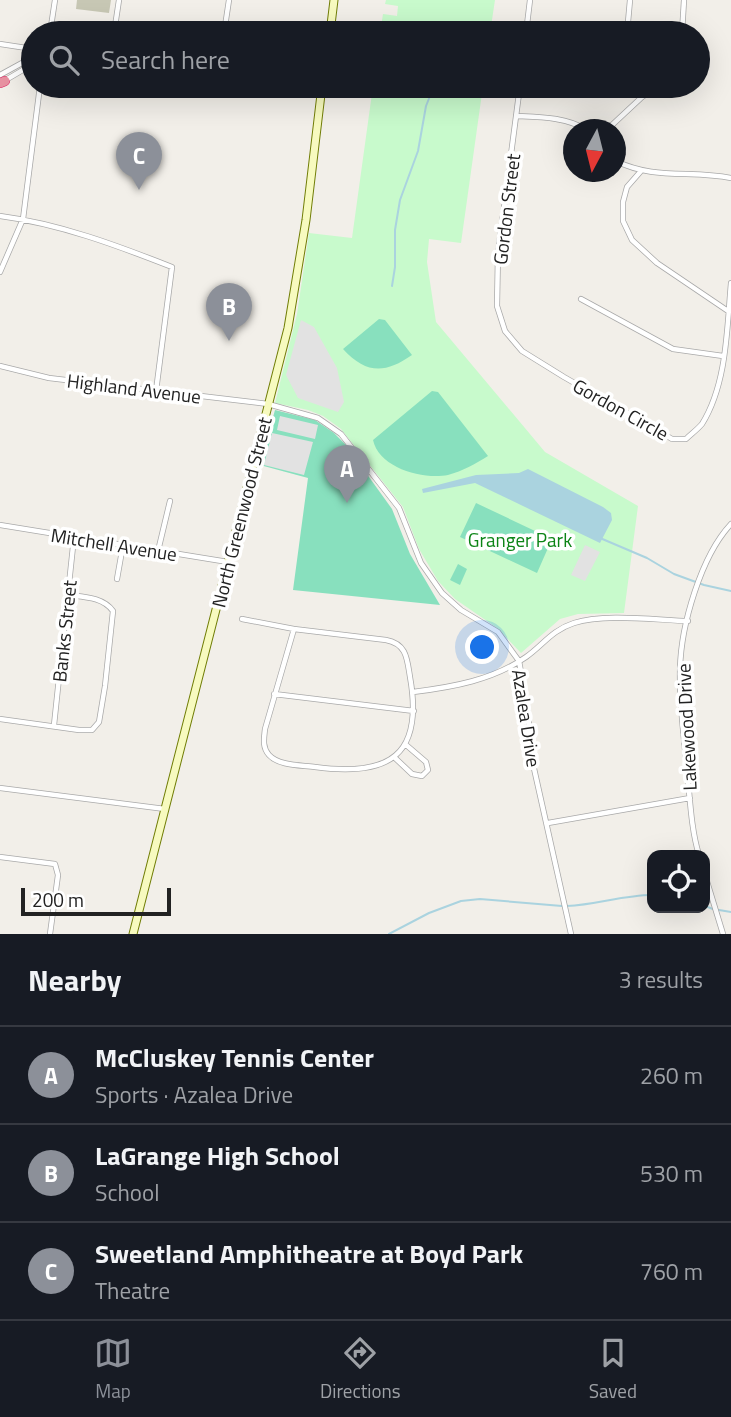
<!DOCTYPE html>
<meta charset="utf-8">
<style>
body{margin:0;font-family:"Titillium Web",sans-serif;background:#242831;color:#f1f3f6}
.controls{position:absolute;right:21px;bottom:21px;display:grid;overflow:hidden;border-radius:14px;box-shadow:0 7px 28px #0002}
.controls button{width:63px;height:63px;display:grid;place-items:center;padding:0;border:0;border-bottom:2px solid #363941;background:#171b24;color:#f1f3f6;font:35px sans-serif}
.compass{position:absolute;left:563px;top:119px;width:63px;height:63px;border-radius:50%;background:#171b24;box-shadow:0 7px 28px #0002;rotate:187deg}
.scale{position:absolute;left:21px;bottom:18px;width:150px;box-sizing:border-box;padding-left:7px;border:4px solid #222;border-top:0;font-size:19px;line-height:24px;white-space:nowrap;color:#222;-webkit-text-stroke:5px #fff;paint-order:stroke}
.you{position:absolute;left:483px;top:648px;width:24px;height:24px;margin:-18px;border:5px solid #fff;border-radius:50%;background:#1a73e8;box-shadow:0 0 0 10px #1a73e833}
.badge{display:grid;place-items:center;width:46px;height:46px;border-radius:50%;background:#8c9099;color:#fff;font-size:23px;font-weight:700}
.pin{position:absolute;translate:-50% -58px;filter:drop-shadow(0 2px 4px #0008)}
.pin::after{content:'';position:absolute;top:37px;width:24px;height:21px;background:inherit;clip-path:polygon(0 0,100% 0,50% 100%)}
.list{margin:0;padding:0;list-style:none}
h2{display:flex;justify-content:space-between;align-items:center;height:91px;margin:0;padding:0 28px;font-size:30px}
h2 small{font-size:23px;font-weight:400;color:#9ea1a6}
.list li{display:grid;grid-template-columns:46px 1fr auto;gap:21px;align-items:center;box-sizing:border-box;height:98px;padding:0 28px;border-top:2px solid #363941}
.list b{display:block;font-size:26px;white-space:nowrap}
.list p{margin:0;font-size:23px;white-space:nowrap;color:#9ea1a6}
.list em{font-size:23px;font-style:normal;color:#9ea1a6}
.icon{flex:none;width:38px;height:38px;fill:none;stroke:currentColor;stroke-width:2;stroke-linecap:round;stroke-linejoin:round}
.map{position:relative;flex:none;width:731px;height:934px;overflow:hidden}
.search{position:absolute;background:#171b24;box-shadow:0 7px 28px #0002;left:21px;right:21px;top:21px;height:77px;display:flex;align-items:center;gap:18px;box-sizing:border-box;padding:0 24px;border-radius:38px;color:#9ea1a6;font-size:26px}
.sheet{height:385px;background:#171b24}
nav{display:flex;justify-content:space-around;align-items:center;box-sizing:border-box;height:98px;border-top:2px solid #363941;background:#171b24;font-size:19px;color:#9ea1a6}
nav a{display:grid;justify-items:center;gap:4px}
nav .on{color:#8c9099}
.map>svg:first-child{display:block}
</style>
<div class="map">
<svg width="731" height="934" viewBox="0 0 731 934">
<rect width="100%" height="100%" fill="#f2efe9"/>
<!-- construction -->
<path fill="#c7c7b4" d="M 77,0 L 111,0 L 109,13 L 76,9 Z"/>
<!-- park -->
<path fill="#c8facc" d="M 386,0 L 495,0 L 490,33 L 380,33 L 383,14 L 397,16 L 398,6 L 385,4 Z
M 373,86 L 483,86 L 461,243 L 429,239 L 427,262 L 436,322 L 545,452 L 638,506 L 624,613 L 578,614 L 560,619 L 521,653 L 497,628 L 455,599 L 438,581 L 419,549 L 403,507 L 341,429 L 323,416 L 308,410 L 275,403 L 297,314 L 309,233 L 352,238 Z"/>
<!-- pitch -->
<path fill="#88e0be" d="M 379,319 L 385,320 L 412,355 C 385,374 366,374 343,349 Z
M 432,391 L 438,392 L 488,456 C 475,464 463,471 448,475 C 423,480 379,468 373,440 Z
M 275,410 L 315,420 L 334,433 L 346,445 L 392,509 L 410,554 L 440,605 L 293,590 L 308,478 L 260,465 Z
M 476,503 L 552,539 L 537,573 L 460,537 Z
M 458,564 L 467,569 L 460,585 L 450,580 Z"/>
<!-- parking -->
<path fill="#e2e2e2" d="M 301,320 L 314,327 L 337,368 L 344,402 L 338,412 L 298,398 L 286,375 Z
M 280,416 L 318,425 L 315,439 L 277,430 Z
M 272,433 L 313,442 L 304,475 L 264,465 Z
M 585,545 L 600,552 L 585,581 L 571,575 Z"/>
<!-- water -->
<path fill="#aad3df" d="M 528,469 L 603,507 L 611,513 L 612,520 L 600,543 L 475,483 L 423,493 L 422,489 L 476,475 L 519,473 Z"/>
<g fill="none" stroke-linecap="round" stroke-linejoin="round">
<!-- stream -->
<path stroke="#aad3df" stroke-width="2" d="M 444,33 L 445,28
M 392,286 L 395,267 L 395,230 L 400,200 L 418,151 L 426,106 L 434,86
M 600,538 L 647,558 L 674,574 L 704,585 L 731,591
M 567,906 C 596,905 623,895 652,895
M 705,906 L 713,909
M 719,910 L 731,912
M 389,934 L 429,913 L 461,901 L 480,899 L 562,906"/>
<defs>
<path id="street" d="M 50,33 L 55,0
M 114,33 L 119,0
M 224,33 L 229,0
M 526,33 L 530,0
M 627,33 L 630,0
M 682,33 L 684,0
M 0,44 L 33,49
M 0,75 L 33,57
M 4,81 L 33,64
M 305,86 L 321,88
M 520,86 L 498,253 L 497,306 L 505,331 L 522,351 L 564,377 L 667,436 L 672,439 L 686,439 C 691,434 698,429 702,424 C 727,384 727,328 731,283
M 636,86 L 642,97
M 517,116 C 540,117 567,117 587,130
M 595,130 L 612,125 L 642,97 L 659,86
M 616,161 C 654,180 691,170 731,178
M 641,171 L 627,187 L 623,202 L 623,221 L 632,240 L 657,263 L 728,311
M 0,216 C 60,224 116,245 172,267 L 156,391
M 0,272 L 23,219 L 40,86
M 581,299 L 673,349 L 723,356
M 0,366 L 49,378 L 268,404 L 318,418 L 341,434 L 399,508 L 421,563 L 442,593 L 461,610 L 498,632 L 519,661 L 527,705 L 533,764 L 571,934
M 0,525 L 228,562
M 158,551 L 170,501
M 117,579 L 123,545
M 242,619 L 294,629 L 386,640 C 407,644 407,659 410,677 C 424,756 389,777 315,767 C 301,765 279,766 269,755 C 262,747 264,738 265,729 L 294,629
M 413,692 C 453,687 493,680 526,657 C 543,645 552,630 574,623 C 603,613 656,620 688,621
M 274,694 L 414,711
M 0,719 L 79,730 L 92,730 L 99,722 L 105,686 L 113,611 C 103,597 84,597 68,595
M 54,725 L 74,537
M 394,757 L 412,774 L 422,776 L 428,770 L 426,762 L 405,744
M 0,788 L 165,809
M 548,823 L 690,798
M 699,855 C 691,829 690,798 687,770 C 684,737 679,703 680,669 C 681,625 701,556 731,524
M 0,857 L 55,864 L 58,875 L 50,934
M 705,875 L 723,934"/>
<path id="secondary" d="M 330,33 L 334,0
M 133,934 L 288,328 L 306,220 L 322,86"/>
<path id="highway" d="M 0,83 L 5,81"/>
</defs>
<!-- street casing -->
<use href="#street" stroke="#a9a9a9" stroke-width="6"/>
<!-- secondary casing -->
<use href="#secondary" stroke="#707d05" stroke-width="9"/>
<!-- highway casing -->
<use href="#highway" stroke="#dc2a67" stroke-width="10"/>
<!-- street -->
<use href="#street" stroke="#fff" stroke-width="4.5"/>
<!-- secondary -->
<use href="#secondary" stroke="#f7fabf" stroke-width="7"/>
<!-- highway -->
<use href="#highway" stroke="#e892a2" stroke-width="9"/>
</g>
<g text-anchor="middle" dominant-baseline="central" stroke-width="7" stroke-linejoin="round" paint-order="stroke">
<!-- street labels -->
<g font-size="19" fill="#222" stroke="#fff">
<text transform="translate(506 209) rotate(-83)">Gordon Street</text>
<text transform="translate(134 388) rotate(7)">Highland Avenue</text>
<text transform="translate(621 409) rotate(29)">Gordon Circle</text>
<text transform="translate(241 512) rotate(-76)">North Greenwood Street</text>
<text transform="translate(114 544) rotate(9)">Mitchell Avenue</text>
<text transform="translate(64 631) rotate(-84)">Banks Street</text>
<text transform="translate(527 718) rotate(81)">Azalea Drive</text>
<text transform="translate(686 727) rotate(-93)">Lakewood Drive</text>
</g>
<!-- park labels -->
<g font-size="19" fill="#0c8416" stroke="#fff">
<text x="520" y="539">Granger Park</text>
</g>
</g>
</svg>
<div class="controls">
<button><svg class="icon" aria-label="locate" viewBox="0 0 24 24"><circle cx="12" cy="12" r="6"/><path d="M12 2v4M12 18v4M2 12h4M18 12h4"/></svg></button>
</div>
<svg class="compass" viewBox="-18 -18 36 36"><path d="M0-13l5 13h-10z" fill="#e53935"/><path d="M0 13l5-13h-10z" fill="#9ea1a6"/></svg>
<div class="scale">200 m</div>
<div class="you"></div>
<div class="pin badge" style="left:347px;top:503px">A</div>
<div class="pin badge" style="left:229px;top:341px">B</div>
<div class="pin badge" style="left:139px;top:190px">C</div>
<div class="search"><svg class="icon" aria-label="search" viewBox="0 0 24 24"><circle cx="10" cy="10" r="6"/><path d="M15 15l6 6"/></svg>Search here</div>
</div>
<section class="sheet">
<h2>Nearby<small>3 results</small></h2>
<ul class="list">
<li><span class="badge">A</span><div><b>McCluskey Tennis Center</b><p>Sports · Azalea Drive</p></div><em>260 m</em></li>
<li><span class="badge">B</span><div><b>LaGrange High School</b><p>School</p></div><em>530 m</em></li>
<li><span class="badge">C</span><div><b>Sweetland Amphitheatre at Boyd Park</b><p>Theatre</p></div><em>760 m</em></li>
</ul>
</section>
<nav>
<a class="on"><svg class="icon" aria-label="map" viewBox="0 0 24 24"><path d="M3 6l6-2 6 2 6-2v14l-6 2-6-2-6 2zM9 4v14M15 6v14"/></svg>Map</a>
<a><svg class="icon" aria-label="directions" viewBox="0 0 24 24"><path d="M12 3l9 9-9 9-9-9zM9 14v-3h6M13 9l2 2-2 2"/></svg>Directions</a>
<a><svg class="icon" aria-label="saved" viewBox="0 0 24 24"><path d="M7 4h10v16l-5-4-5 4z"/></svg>Saved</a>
</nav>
